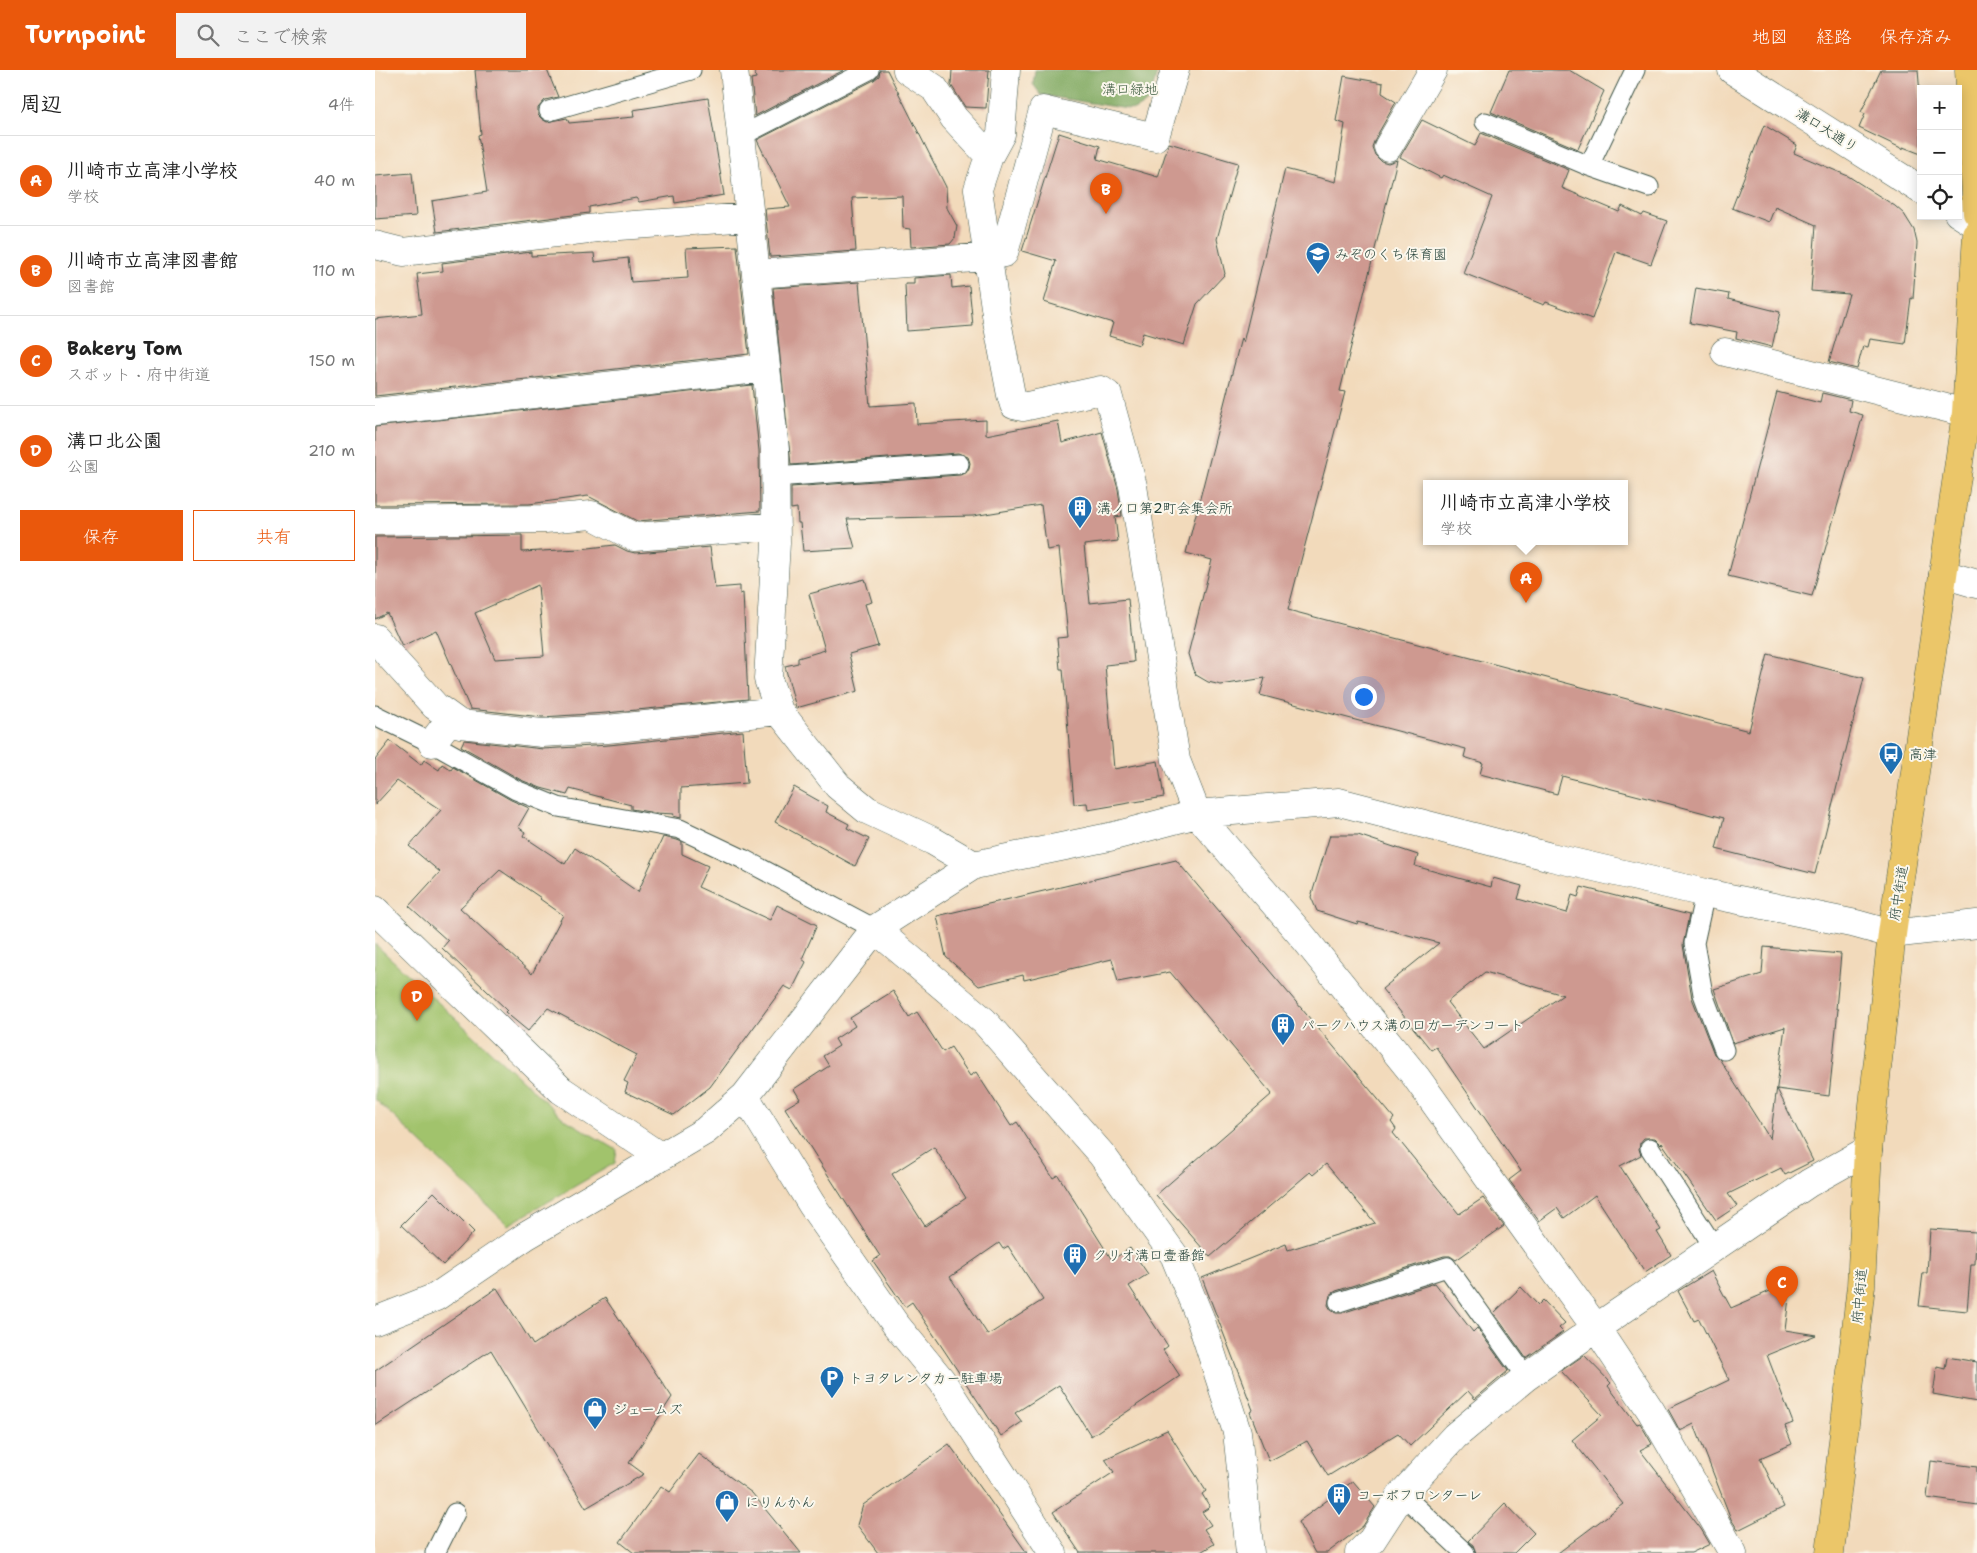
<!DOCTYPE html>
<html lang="ja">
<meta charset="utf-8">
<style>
body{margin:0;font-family:"Shantell Sans","Klee One",sans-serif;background:#f2f2f2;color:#222}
.controls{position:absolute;right:15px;top:15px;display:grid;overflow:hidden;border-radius:0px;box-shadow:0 2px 12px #0003}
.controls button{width:45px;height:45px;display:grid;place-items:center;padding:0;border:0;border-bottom:1px solid #e0e0e0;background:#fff;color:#222;font:25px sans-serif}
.you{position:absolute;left:988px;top:626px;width:18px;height:18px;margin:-12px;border:4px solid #fff;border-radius:50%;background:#1a73e8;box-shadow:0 0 0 8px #1a73e833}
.badge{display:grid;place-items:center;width:32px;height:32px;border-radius:50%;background:#ea580c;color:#fff;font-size:16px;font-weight:700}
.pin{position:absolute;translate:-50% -41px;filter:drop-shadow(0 1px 2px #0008)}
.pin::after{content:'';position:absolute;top:26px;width:18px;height:15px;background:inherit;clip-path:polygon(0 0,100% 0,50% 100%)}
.popup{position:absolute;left:1048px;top:410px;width:205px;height:65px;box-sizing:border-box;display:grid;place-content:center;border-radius:0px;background:#fff;filter:drop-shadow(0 1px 4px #0005);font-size:16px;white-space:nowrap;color:#767676}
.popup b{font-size:19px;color:#222}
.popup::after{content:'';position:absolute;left:50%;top:100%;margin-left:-10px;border:10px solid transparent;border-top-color:#fff}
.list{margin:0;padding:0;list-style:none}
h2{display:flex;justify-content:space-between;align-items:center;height:65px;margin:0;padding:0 20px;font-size:21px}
h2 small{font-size:16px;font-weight:400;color:#767676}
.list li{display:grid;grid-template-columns:32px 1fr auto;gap:15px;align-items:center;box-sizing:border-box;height:90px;padding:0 20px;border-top:1px solid #e0e0e0}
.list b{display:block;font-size:19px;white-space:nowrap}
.list p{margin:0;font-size:16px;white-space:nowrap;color:#767676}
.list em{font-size:16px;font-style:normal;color:#767676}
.actions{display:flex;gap:10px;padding:15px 20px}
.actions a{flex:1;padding:11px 0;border:1px solid #ea580c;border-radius:0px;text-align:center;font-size:18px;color:#ea580c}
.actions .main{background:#ea580c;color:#fff}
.icon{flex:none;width:28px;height:28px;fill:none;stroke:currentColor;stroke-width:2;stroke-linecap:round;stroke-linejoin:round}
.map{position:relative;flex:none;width:1602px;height:1483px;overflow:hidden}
header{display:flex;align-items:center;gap:30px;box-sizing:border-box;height:70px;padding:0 25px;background:#ea580c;color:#fff}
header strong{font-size:24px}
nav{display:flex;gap:28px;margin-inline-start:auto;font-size:18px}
.search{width:350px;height:45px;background:#f2f2f2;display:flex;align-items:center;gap:12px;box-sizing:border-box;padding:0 18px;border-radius:0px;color:#767676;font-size:19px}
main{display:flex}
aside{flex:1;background:#fff}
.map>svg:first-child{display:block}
</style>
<header>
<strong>Turnpoint</strong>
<div class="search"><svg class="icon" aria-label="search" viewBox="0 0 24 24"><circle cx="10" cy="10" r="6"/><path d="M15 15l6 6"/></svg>ここで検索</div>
<nav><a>地図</a><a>経路</a><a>保存済み</a></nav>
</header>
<main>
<aside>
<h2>周辺<small>4件</small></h2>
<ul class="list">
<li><span class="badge">A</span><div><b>川崎市立高津小学校</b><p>学校</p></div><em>40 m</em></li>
<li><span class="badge">B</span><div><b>川崎市立高津図書館</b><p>図書館</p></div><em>110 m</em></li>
<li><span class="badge">C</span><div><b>Bakery Tom</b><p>スポット · 府中街道</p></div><em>150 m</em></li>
<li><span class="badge">D</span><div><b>溝口北公園</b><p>公園</p></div><em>210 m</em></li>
</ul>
<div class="actions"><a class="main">保存</a><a>共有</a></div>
</aside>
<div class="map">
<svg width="1602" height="1483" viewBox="0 0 1602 1483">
<rect width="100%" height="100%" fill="#fbf7ec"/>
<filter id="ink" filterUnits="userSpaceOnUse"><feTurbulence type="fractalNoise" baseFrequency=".02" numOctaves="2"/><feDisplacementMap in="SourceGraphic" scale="10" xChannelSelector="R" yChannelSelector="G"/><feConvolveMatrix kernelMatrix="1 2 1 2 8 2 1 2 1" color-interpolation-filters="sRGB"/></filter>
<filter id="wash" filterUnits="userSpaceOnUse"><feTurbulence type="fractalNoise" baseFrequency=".0096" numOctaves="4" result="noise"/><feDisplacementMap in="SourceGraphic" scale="20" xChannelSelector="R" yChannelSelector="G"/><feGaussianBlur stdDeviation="1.12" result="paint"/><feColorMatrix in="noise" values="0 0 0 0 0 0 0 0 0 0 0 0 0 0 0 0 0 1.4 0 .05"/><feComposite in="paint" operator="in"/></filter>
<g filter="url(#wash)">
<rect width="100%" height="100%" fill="#f2dabb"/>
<!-- green -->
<path fill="#a1c36c" stroke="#608050" d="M 0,874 L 188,1048 L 242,1080 L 240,1093 L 133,1155 L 0,1029 Z"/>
<!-- forest -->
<path fill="#80a960" stroke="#50734a" d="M 660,0 L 783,0 L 774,31 L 759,40 L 666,25 L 658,14 Z"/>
<g id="blocks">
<!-- building -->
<path fill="#ce9990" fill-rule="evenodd" d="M 100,0 L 172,0 L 183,27 L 170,30 L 163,38 L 163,45 L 167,49 L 172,52 L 192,48 L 194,53 L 259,47 L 258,40 L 333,28 L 349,125 L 300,133 L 299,126 L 264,132 L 261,128 L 214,137 L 214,143 L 62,162 L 57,131 L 112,122 L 103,65 L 106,64 Z
M 379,0 L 469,0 L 380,46 L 376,9 L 381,8 Z
M 505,0 L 512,0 L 571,117 L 572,138 L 582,156 L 580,168 L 575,174 L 536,177 L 535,159 L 528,158 L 527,126 L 477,128 L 481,181 L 395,187 L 390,139 L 415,137 L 382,70 L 499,10 L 504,6 Z
M 577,0 L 614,0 L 611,38 L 590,37 L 576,15 Z
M 1134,0 L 1194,0 L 1229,21 L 1203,79 L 1116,42 Z
M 1506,0 L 1543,0 L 1546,37 L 1546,84 L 1528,77 L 1528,79 L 1484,58 L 1490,44 L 1486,42 Z
M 969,6 L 1008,13 L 1007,23 L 1021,32 L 1000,69 L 997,77 L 1000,85 L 1006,91 L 1013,93 L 1022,90 L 965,321 L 970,322 L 913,540 L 1374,661 L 1393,584 L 1489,608 L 1440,804 L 1341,779 L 1349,748 L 1187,706 L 1182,724 L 1105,704 L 1108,693 L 1089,687 L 1091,679 L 885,625 L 890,608 L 846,615 L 833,612 L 821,605 L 818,600 L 813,584 L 837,490 L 811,483 L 866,268 L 868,273 L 910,99 L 961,112 L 970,54 L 961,51 Z
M 1047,50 L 1100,76 L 1106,63 L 1194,100 L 1187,118 L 1244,142 L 1247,136 L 1267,146 L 1269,143 L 1292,151 L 1276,194 L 1241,182 L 1217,249 L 1171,232 L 1169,235 L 1088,203 L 1117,127 L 1068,105 L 1066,108 L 1025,87 Z
M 1389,55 L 1422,75 L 1419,83 L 1473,106 L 1520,136 L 1529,144 L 1539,160 L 1542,173 L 1538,229 L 1536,228 L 1530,274 L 1495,269 L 1493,277 L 1488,276 L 1482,299 L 1454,292 L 1474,224 L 1436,221 L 1441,155 L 1400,137 L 1394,152 L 1357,138 Z
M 684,63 L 725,76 L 722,89 L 783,107 L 794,73 L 863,93 L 842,169 L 850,204 L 822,234 L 809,275 L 768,263 L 764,275 L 734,266 L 738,253 L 669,232 L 681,191 L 647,181 Z
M 37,103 L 41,146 L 0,149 L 0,106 Z
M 362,176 L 374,284 L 0,326 L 0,249 L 47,244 L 42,204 L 68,201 L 67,193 L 156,182 L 156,186 L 219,183 L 220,192 L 253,188 L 256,212 L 313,208 L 311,178 Z
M 576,205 L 577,218 L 594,216 L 598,256 L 532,261 L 530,214 L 539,214 L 539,208 Z
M 484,212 L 495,336 L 541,333 L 542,354 L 611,350 L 611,365 L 683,351 L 687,373 L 727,362 L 743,419 L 747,446 L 740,447 L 743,471 L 709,475 L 715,533 L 753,529 L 759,592 L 730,595 L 739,699 L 783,691 L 789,727 L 713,740 L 712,733 L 699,734 L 688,599 L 685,599 L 682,568 L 693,567 L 684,478 L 672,480 L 666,435 L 598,446 L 472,449 L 480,478 L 428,481 L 425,453 L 423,453 L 422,438 L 416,439 L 416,417 L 585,405 L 591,403 L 594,398 L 595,393 L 593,387 L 583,383 L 416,395 L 398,218 Z
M 1321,218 L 1354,224 L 1353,229 L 1405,242 L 1397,277 L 1361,268 L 1362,262 L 1315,253 Z
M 377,315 L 384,381 L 385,441 L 262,451 L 213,426 L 154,434 L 0,435 L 0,357 Z
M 1402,322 L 1445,333 L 1447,323 L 1476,330 L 1474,341 L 1488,345 L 1437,526 L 1353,506 Z
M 147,465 L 147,482 L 205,479 L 240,475 L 252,481 L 260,483 L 335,477 L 340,518 L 365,516 L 365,524 L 368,523 L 373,629 L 231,643 L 167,647 L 95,639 L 61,560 L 27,576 L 12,543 L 0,549 L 0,467 ZM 163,515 L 169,586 L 120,589 L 100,543 Z
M 490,509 L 497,532 L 490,534 L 503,576 L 474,584 L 483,621 L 421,638 L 410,596 L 423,593 L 423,588 L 450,580 L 434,524 Z
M 368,661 L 372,713 L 306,718 L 306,748 L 298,746 L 299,744 L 281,743 L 256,739 L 256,735 L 195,719 L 192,725 L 166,718 L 146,710 L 86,676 L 89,670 L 168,679 L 234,675 Z
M 15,671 L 46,695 L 49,690 L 64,700 L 67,694 L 76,700 L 78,697 L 136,730 L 154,738 L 143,757 L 150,762 L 148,766 L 190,794 L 200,778 L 263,822 L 288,767 L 302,770 L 307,772 L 307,784 L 333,796 L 323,817 L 395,850 L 402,835 L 442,855 L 427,889 L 431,892 L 417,920 L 409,916 L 335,1017 L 299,1045 L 250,1022 L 253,1013 L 249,1011 L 262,985 L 173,938 L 153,961 L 130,942 L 132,940 L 67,878 L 73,871 L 34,836 L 65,802 L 34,776 L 66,740 L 22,711 L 0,735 L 0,690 ZM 125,800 L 166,828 L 165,829 L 188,845 L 157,904 L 85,838 Z
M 419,717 L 453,736 L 451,742 L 474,754 L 472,758 L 494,769 L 480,796 L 400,752 Z
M 955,765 L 983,765 L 1043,785 L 1040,796 L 1116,817 L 1118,808 L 1147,816 L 1143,829 L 1192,843 L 1197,825 L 1203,827 L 1206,817 L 1314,845 L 1308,875 L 1317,928 L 1339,984 L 1345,990 L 1395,1069 L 1410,957 L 1358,973 L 1339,919 L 1387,904 L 1389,877 L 1466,884 L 1461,939 L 1463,939 L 1454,1026 L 1402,1019 L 1438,1091 L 1410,1105 L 1406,1098 L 1353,1124 L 1362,1136 L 1341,1150 L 1287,1073 L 1286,1074 L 1280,1068 L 1269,1068 L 1265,1073 L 1264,1079 L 1266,1085 L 1245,1096 L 1286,1160 L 1282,1162 L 1296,1185 L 1270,1202 L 1220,1125 L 1189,1148 L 1182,1138 L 1164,1151 L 1134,1110 L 1146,1101 L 1061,977 L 1056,980 L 1007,919 L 1064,873 L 983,852 L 982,854 L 942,841 L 936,827 ZM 1110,902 L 1188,925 L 1109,979 L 1072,932 Z
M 801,790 L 1019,1048 L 1016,1052 L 1021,1059 L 1018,1063 L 1084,1144 L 1108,1128 L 1129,1156 L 1081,1190 L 1075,1186 L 1069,1186 L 961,1221 L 955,1225 L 953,1235 L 956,1240 L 961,1243 L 967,1243 L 1060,1213 L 1098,1262 L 1102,1258 L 1133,1301 L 1100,1329 L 1093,1321 L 1035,1376 L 1023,1363 L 953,1406 L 932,1371 L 894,1391 L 875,1342 L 878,1340 L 827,1208 L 911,1174 L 913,1180 L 1000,1153 L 951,1094 L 938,1105 L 935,1102 L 835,1187 L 781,1125 L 897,1024 L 795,902 L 743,912 L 737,889 L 649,910 L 648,905 L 604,916 L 571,887 L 562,846 Z
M 518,921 L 534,947 L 542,942 L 568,982 L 576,977 L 595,1006 L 601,1002 L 636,1056 L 642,1052 L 678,1108 L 683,1105 L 737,1190 L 755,1178 L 773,1204 L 754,1216 L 793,1276 L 788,1280 L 805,1306 L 716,1366 L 684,1315 L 640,1343 L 647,1352 L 626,1366 L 537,1232 L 530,1237 L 498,1191 L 505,1186 L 410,1038 L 425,1029 L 419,1019 L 454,996 L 448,986 L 464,976 L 460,969 L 480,956 L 475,948 ZM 559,1077 L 591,1128 L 550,1156 L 517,1104 ZM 624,1173 L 628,1179 L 633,1176 L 668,1230 L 613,1265 L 575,1207 Z
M 59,1122 L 99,1162 L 68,1195 L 26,1155 Z
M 1555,1159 L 1601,1162 L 1600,1194 L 1596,1194 L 1592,1241 L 1544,1236 L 1548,1203 L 1552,1203 Z
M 1336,1201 L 1356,1238 L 1416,1212 L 1410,1260 L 1441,1265 L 1392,1285 L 1418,1353 L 1410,1356 L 1417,1374 L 1385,1388 L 1409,1437 L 1363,1460 L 1356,1449 L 1319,1354 L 1305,1361 L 1293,1339 L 1354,1310 L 1324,1249 L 1319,1251 L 1303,1221 Z
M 1146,1217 L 1163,1235 L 1168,1230 L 1190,1253 L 1184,1258 L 1188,1262 L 1151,1288 L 1119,1243 Z
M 122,1218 L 158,1275 L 230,1228 L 297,1327 L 254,1393 L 269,1404 L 211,1438 L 116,1280 L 0,1356 L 0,1301 Z
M 1209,1285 L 1236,1313 L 1233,1316 L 1262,1354 L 1265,1353 L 1277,1374 L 1265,1380 L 1326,1459 L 1335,1474 L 1316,1483 L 1183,1483 L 1248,1434 L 1197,1370 L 1227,1345 L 1186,1301 Z
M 1572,1287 L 1602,1292 L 1602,1332 L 1558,1324 L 1562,1297 L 1570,1299 Z
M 792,1360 L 831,1421 L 827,1424 L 835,1437 L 827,1442 L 836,1455 L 829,1459 L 839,1474 L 824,1483 L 705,1483 L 678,1442 L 739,1402 L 730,1389 Z
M 574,1374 L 611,1425 L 652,1483 L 503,1483 L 482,1455 L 488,1435 Z
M 324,1384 L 377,1423 L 426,1483 L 259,1483 L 245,1472 L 286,1416 L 295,1422 Z
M 1556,1391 L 1602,1397 L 1602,1435 L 1552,1428 Z
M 978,1411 L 1000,1437 L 988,1456 L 952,1483 L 940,1483 L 923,1452 Z
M 1130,1433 L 1159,1463 L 1139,1483 L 1101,1483 L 1098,1475 L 1093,1471 Z"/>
</g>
</g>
<g filter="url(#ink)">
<use href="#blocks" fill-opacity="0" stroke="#3f5548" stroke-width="1"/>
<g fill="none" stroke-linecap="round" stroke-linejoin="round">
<defs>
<path id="service" d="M 174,41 L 316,0
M 1110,52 L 1214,96 L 1274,117
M 366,66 L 494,0
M 1214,96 L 1260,0
M 400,407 L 584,394
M 0,645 L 57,673 L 141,720 L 183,737 L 305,759 L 368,789 L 500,859
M 1330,823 L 1319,873 L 1328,924 L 1349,980
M 1275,1078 L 1339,1177
M 964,1232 L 1072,1197 L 1151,1307
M 1027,1424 L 1090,1483
M 60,1483 L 80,1443"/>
<path id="pedestrian" d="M 613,187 L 629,183 L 668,40 L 780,67 L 800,0"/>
<path id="minor" d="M 359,0 L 400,380 L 401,473 L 393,609 L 404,641 L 463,716 L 492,740 L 558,771 L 599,795
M 532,0 L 559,18 L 579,48 L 614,86
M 631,0 L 626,64 L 614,86 L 603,119 L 622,251 L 636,325 L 639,335 L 648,337 L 726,320 L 733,325 L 758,416 L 801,690 L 822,744 L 929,868 L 1041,1007 L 1221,1258 L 1276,1341 L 1358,1483
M 1013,77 L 1058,0
M 0,175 L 28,182 L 230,157 L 375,147
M 381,204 L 613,187
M 1350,282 L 1591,343
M 0,342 L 391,298
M 0,451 L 170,449 L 217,445 L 259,467 L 401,456
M 1568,504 L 1602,514
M 0,568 L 14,585 L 60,636 L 85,654 L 167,663 L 232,659 L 404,641
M 57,673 L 76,648
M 0,840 L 186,1020 L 286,1087
M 500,859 L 609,951 L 727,1085 L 799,1185 L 825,1248 L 862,1362 L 875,1483
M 370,1026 L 437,1135 L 521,1255 L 567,1311 L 678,1483
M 0,1251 L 61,1227 L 151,1166 L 330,1061 L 370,1026 L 500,859 L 599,795 L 739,766 L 822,744 L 964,732 L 1176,787 L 1330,823 L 1481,854 L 1517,864 L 1602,854
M 984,1483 L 997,1470 L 1027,1424 L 1080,1366 L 1151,1307 L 1221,1258 L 1434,1113 L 1493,1080"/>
<path id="tertiary" d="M 1357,0 L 1546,120
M 1583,143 L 1602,155"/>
<path id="trunk" d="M 1594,0 L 1602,143
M 1455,1483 L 1486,1216 L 1493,1080 L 1517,864 L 1591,343 L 1602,165"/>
</defs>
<!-- service casing -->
<use href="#service" stroke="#3f5548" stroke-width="21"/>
<!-- pedestrian casing -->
<use href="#pedestrian" stroke="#3f5548" stroke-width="29"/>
<!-- minor casing -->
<use href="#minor" stroke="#3f5548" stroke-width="29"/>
<!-- tertiary casing -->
<use href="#tertiary" stroke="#3f5548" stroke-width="29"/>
<!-- trunk casing -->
<use href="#trunk" stroke="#3f5548" stroke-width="29"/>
<!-- service -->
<use href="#service" stroke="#fff" stroke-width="19"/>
<!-- pedestrian -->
<use href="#pedestrian" stroke="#fff" stroke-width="28"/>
<!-- minor -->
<use href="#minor" stroke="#fff" stroke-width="28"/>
<!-- tertiary -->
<use href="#tertiary" stroke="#fff" stroke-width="28"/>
<!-- trunk -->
<use href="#trunk" stroke="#ebc669" stroke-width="28"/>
</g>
</g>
<!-- icons -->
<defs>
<symbol id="school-pin" viewBox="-11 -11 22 30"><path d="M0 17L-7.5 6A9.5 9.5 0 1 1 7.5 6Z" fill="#1f6fb2" stroke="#fbf7ec"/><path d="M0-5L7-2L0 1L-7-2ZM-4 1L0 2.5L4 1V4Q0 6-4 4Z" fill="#fff"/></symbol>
<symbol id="building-pin" viewBox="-11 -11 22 30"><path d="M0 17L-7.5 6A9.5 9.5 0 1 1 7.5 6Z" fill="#1f6fb2" stroke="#fbf7ec"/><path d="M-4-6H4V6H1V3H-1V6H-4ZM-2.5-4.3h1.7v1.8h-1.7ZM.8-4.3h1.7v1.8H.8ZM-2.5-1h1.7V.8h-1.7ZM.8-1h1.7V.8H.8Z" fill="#fff"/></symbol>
<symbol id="bus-pin" viewBox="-11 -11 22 30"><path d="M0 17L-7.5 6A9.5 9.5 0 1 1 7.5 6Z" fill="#1f6fb2" stroke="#fbf7ec"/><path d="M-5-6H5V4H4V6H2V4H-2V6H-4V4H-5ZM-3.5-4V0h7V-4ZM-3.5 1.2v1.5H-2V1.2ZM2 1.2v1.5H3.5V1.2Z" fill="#fff"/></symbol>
<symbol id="parking-pin" viewBox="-11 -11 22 30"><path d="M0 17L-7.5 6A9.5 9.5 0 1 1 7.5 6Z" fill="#1f6fb2" stroke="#fbf7ec"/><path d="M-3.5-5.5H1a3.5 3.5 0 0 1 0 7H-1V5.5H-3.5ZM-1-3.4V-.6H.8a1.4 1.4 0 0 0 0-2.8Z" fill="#fff"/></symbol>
<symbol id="shop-pin" viewBox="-11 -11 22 30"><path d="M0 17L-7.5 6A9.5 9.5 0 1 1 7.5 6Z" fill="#1f6fb2" stroke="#fbf7ec"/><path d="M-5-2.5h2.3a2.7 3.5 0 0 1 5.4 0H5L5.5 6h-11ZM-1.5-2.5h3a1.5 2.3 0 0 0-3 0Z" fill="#fff"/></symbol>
</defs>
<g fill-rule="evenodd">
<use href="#school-pin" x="929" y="170" width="28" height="38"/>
<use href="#building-pin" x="691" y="424" width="28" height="38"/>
<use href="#bus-pin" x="1502" y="670" width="28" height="38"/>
<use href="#building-pin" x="894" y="941" width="28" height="38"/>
<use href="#building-pin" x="686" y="1171" width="28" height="38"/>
<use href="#parking-pin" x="443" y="1294" width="28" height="38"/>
<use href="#shop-pin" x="206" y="1325" width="28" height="38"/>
<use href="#building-pin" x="950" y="1411" width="28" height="38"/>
<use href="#shop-pin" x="338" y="1418" width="28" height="38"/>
</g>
<g text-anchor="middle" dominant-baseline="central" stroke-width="4" stroke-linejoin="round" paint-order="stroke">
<!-- park labels -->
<g font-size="14" fill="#405e42" stroke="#fbf7ec">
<text x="755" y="19">溝口緑地</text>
</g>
<!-- street labels -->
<g font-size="14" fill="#1f3d34" stroke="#fbf7ec">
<text transform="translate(1452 60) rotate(32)">溝口大通り</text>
<text transform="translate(1523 823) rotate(-81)">府中街道</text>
<text transform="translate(1484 1226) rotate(-85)">府中街道</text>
</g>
<!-- poi labels -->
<g font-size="14" fill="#1f3d34" stroke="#fbf7ec" text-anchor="start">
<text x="960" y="184">みぞのくち保育園</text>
<text x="722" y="438">溝ノ口第2町会集会所</text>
<text x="1534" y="684">高津</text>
<text x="926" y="955">パークハウス溝の口ガーデンコート</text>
<text x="718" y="1185">クリオ溝口壹番館</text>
<text x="474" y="1308">トヨタレンタカー駐車場</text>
<text x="238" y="1339">ジェームズ</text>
<text x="982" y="1425">コーポフロンターレ</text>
<text x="370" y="1432">にりんかん</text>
</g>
</g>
</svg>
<div class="controls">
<button>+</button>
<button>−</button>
<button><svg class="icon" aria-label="locate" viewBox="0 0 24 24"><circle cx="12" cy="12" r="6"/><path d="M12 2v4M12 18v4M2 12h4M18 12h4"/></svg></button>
</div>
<div class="you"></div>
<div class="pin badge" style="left:1151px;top:533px">A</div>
<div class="popup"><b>川崎市立高津小学校</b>学校</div>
<div class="pin badge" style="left:731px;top:144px">B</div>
<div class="pin badge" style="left:1407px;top:1237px">C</div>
<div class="pin badge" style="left:42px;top:951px">D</div>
</div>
</main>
